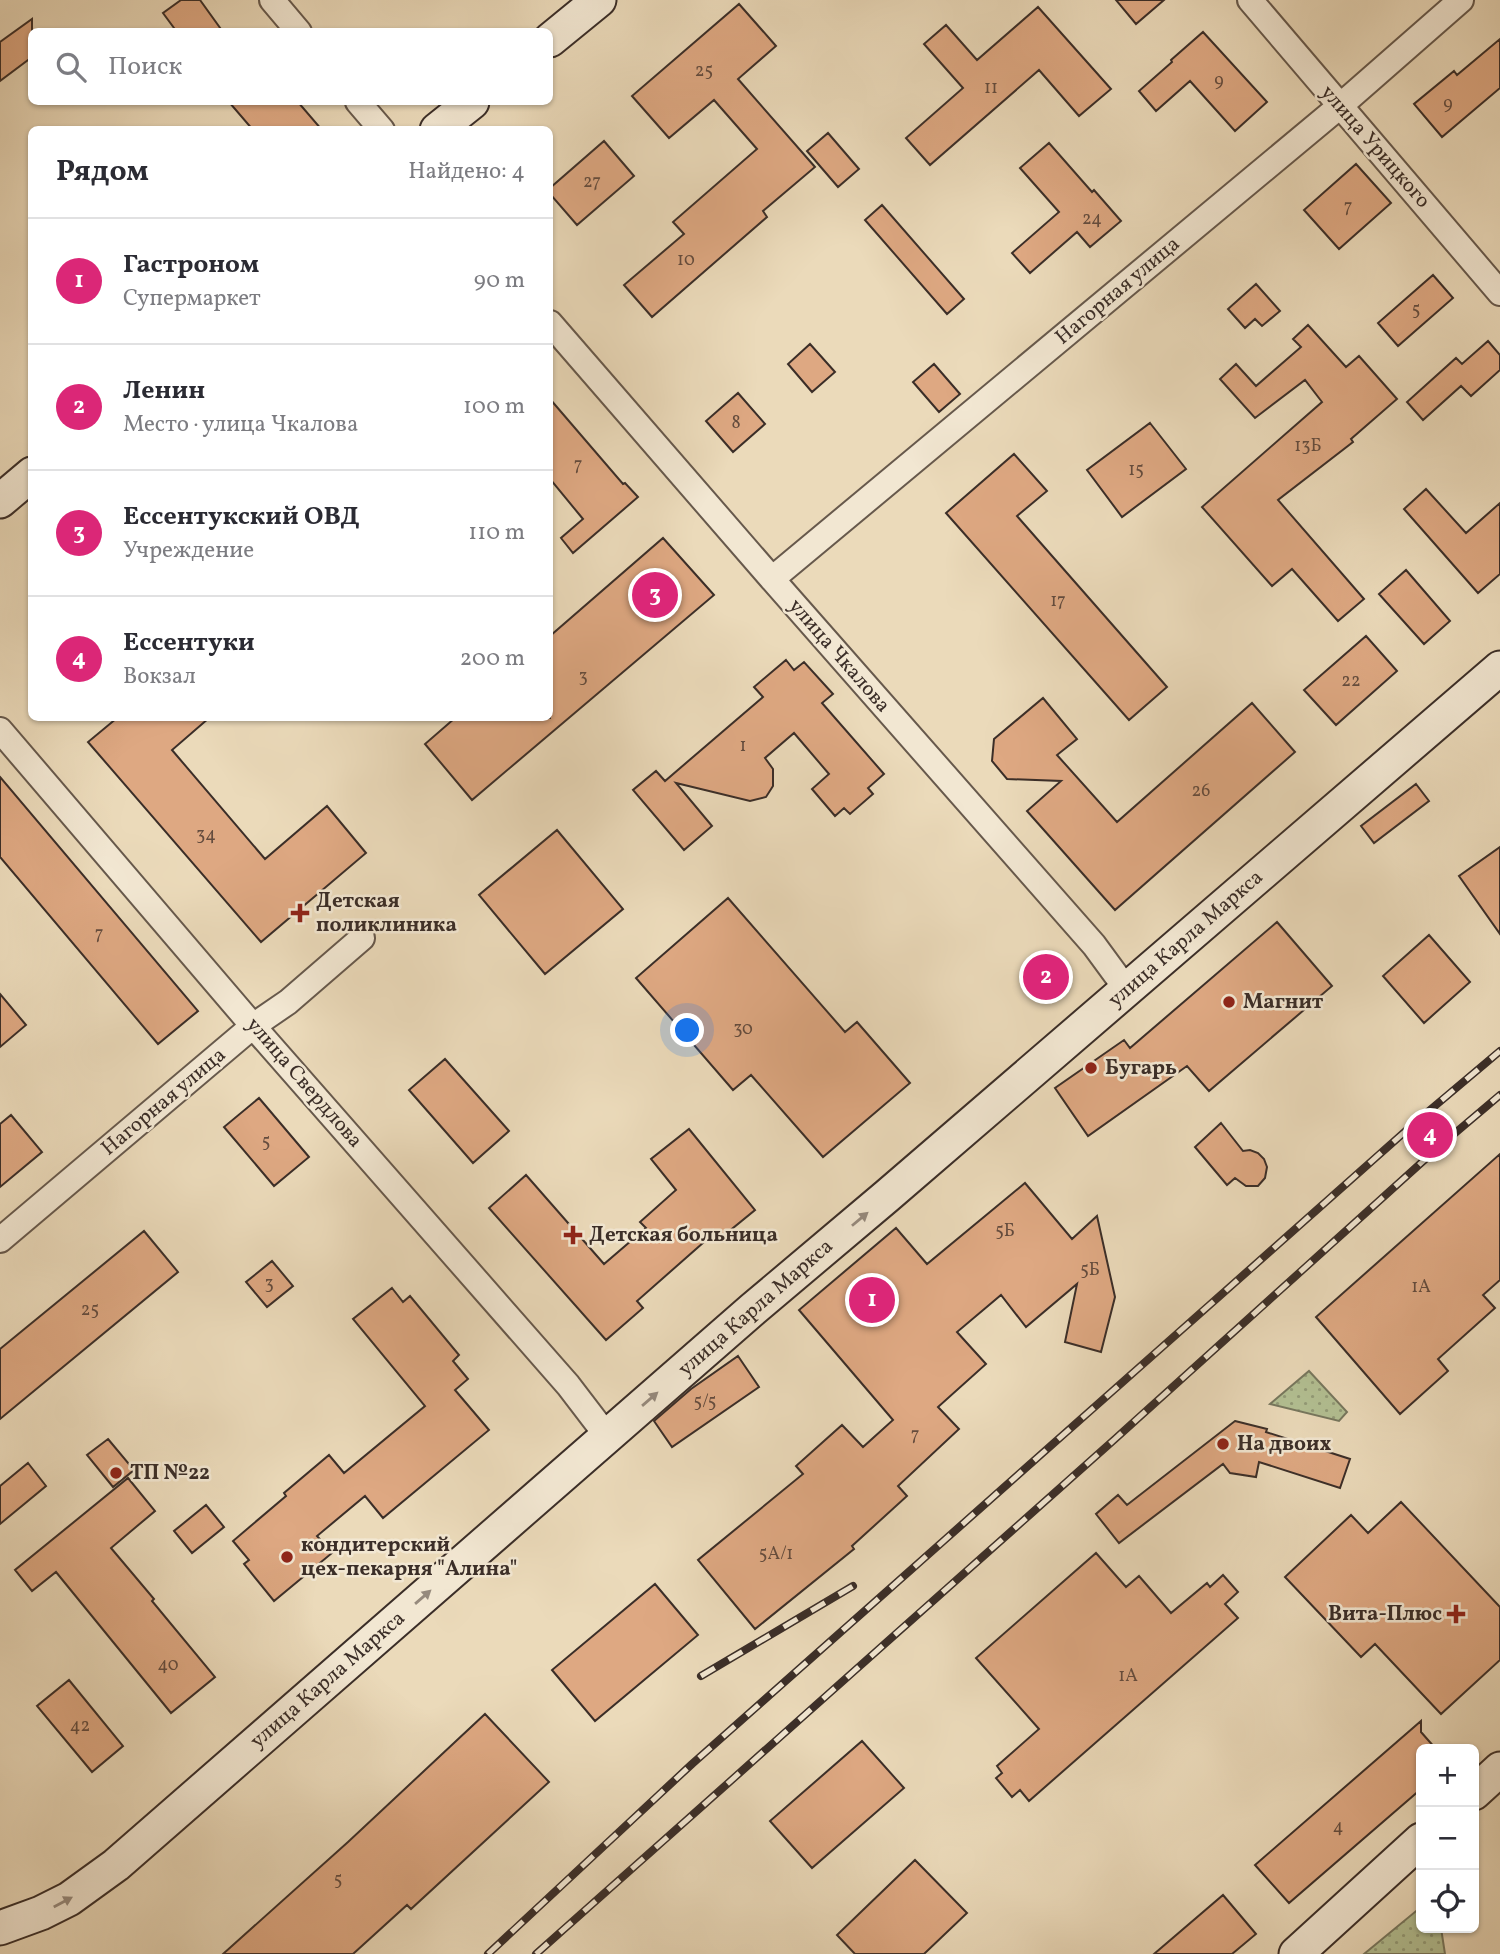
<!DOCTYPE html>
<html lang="ru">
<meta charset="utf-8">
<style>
body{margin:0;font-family:Vollkorn,serif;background:#f7f7f7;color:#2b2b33}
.controls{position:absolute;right:21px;bottom:21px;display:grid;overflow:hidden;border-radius:10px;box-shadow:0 2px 5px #0004}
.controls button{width:63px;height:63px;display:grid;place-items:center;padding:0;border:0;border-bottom:2px solid #e1e1e2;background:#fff;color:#2b2b33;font:35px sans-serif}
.you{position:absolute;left:688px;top:1031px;width:24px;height:24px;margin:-18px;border:5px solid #fff;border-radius:50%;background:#1a73e8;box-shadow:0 0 0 10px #1a73e833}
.badge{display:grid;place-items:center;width:46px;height:46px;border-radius:50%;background:#db2777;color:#fff;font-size:23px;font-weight:700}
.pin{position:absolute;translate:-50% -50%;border:4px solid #fff;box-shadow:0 2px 7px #0006}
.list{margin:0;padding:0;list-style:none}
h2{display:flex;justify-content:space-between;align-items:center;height:91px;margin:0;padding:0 28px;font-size:30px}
h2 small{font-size:23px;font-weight:400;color:#7c7c81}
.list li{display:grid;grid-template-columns:46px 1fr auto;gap:21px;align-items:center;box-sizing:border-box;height:126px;padding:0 28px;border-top:2px solid #e1e1e2}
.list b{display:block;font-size:26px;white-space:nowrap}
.list p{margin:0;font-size:23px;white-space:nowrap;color:#7c7c81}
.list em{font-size:23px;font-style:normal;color:#7c7c81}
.icon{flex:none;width:38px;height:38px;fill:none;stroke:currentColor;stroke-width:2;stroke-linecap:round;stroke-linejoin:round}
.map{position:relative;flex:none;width:1500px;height:1954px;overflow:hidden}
.search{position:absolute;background:#fff;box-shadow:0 2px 5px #0004;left:28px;top:28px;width:525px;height:77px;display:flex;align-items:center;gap:18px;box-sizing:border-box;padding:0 24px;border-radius:10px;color:#7c7c81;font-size:26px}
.panel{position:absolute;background:#fff;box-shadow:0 2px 5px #0004;left:28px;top:126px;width:525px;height:595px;border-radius:10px}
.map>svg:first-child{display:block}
</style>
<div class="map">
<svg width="1500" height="1954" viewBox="0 0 1500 1954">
<defs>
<pattern id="grass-dots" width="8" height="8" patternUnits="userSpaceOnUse" patternTransform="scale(1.75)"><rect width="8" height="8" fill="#b3c093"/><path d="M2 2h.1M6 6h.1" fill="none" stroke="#939c78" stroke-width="1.8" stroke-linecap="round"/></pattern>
</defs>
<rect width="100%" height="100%" fill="#ebdaba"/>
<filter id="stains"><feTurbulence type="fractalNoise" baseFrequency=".00286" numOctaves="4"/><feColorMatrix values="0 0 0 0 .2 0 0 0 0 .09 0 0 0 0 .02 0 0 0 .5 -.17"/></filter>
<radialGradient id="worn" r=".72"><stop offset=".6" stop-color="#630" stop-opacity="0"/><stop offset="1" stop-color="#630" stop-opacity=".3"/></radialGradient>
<!-- grass -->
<path fill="url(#grass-dots)" stroke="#77775e" stroke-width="2" d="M 1309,1371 L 1347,1412 L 1339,1421 L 1270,1404 Z
M 1421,1907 L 1421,1928 L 1441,1928 L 1445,1954 L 1364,1954 Z"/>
<!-- building -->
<path fill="#dea882" stroke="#3b2e28" stroke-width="2" d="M 181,0 L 200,0 L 223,32 L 177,32 L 163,13 Z
M 1116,0 L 1164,0 L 1136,24 Z
M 739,4 L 776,46 L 738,79 L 815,167 L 763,211 L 767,217 L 652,317 L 624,285 L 684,234 L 673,222 L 757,149 L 714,100 L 669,138 L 632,96 Z
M 1038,7 L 1111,89 L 1079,116 L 1039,70 L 930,165 L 906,138 L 963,88 L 924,44 L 946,25 L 977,60 Z
M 32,19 L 32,57 L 0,81 L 0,42 Z
M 1203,32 L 1267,102 L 1235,131 L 1190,81 L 1156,111 L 1139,91 L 1172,62 L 1171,60 Z
M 1500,39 L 1500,88 L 1442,137 L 1414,104 L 1454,71 L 1457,75 Z
M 229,102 L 298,102 L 322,130 L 253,130 Z
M 828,133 L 859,169 L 838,187 L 807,151 Z
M 604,141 L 634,176 L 577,225 L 550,194 L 550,188 Z
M 1049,143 L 1092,192 L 1094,190 L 1121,221 L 1090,247 L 1077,232 L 1030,273 L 1012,253 L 1059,212 L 1020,168 Z
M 1356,164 L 1391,203 L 1339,249 L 1304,210 Z
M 882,205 L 964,299 L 947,314 L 865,220 Z
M 1433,275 L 1453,298 L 1398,346 L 1378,323 Z
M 1256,284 L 1280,311 L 1262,326 L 1255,319 L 1245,328 L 1228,309 Z
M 1308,325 L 1346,367 L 1359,356 L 1397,399 L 1351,439 L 1353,442 L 1278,500 L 1364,599 L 1338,621 L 1292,569 L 1272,586 L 1202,507 L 1322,402 L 1305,380 L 1255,418 L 1220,379 L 1236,364 L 1256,386 L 1301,347 L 1293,339 Z
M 1488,341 L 1500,355 L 1500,370 L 1471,396 L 1461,386 L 1423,420 L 1407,402 L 1456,358 L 1462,364 Z
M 810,344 L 835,372 L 812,392 L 788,364 Z
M 934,364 L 960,394 L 939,412 L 913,382 Z
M 738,393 L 765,424 L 733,452 L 706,421 Z
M 550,399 L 623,484 L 625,483 L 638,497 L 573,553 L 561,538 L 583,519 L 550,479 Z
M 1150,423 L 1186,469 L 1122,517 L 1087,470 Z
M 1014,454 L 1047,491 L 1017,516 L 1167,687 L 1129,720 L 946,513 Z
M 1426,489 L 1466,533 L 1500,503 L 1500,574 L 1478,593 L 1404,509 Z
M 663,538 L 714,595 L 472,800 L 425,744 L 455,718 L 550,718 L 550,636 Z
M 1406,570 L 1450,621 L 1424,644 L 1379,594 Z
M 1366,636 L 1397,671 L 1336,725 L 1304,690 Z
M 786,660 L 794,670 L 804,662 L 833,694 L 822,703 L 884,774 L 868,788 L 873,794 L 850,814 L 844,808 L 835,816 L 812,789 L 829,774 L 794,733 L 765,758 L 773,769 L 773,786 L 766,797 L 750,801 L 676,783 L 712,826 L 684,850 L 633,790 L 656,771 L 665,781 L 763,697 L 754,687 Z
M 1043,698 L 1077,739 L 1057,755 L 1117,822 L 1252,703 L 1295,752 L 1115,910 L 1027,811 L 1061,781 L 1007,779 L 992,761 L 994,739 Z
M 117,718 L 209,718 L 172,750 L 265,859 L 327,806 L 366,853 L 261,942 L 88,742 Z
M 0,777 L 198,1011 L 158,1044 L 0,857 Z
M 1416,784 L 1429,801 L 1374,843 L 1361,826 Z
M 557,830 L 623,909 L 545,974 L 479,895 Z
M 1500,847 L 1500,934 L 1459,876 Z
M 728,898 L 845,1032 L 857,1022 L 910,1083 L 823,1157 L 751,1075 L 733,1090 L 636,978 Z
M 1277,922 L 1332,986 L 1209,1091 L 1187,1066 L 1088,1136 L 1055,1088 L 1124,1040 L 1130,1048 Z
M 1429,935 L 1470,982 L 1424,1023 L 1383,976 Z
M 0,994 L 26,1025 L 0,1047 Z
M 445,1059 L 509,1131 L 473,1163 L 409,1090 Z
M 259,1098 L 309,1157 L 274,1186 L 224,1127 Z
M 11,1115 L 42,1152 L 0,1187 L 0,1124 Z
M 1221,1123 L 1243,1151 L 1250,1150 L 1258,1153 L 1264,1159 L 1267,1167 L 1265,1178 L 1258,1186 L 1246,1186 L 1235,1178 L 1227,1185 L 1195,1147 Z
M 689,1129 L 755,1210 L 717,1241 L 712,1235 L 637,1301 L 643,1308 L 606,1340 L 489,1208 L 526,1175 L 604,1264 L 646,1228 L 640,1222 L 676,1190 L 651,1159 Z
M 1500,1154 L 1500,1280 L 1483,1295 L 1495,1308 L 1438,1359 L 1448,1371 L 1400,1414 L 1316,1317 Z
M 1025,1183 L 1072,1239 L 1097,1216 L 1115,1297 L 1101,1352 L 1065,1342 L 1077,1284 L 1026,1327 L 1001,1295 L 957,1332 L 986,1364 L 938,1407 L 959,1429 L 898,1486 L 907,1496 L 852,1546 L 854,1549 L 755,1629 L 698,1560 L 803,1474 L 796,1466 L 842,1425 L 863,1447 L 893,1420 L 799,1310 L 896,1228 L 927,1264 Z
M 144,1231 L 178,1272 L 0,1419 L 0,1349 Z
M 272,1261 L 293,1286 L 267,1307 L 246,1282 Z
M 392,1288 L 403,1302 L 410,1296 L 459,1355 L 453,1361 L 468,1379 L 455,1390 L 489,1430 L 383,1518 L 365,1496 L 317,1536 L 332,1553 L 274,1601 L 244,1564 L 249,1560 L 233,1541 L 286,1496 L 284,1493 L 329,1455 L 344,1473 L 425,1406 L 353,1319 Z
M 738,1356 L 759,1387 L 672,1447 L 654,1421 L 691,1389 Z
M 1235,1421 L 1267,1429 L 1266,1432 L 1350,1459 L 1340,1488 L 1259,1462 L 1256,1477 L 1230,1473 L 1223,1464 L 1119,1543 L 1096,1514 L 1118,1495 L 1127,1505 Z
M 108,1439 L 134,1470 L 113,1487 L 87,1455 Z
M 28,1463 L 46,1486 L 0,1524 L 0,1486 Z
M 128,1478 L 155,1511 L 111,1548 L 154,1599 L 152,1601 L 215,1677 L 171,1713 L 56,1572 L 32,1591 L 15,1570 Z
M 1401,1502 L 1500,1607 L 1500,1660 L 1441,1714 L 1375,1644 L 1361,1657 L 1285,1577 L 1351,1515 L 1368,1533 Z
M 206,1505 L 224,1527 L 192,1553 L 174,1531 Z
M 1096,1553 L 1126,1587 L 1139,1576 L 1171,1613 L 1207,1583 L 1210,1587 L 1223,1575 L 1238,1592 L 1225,1604 L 1238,1618 L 1029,1801 L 1020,1790 L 1012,1797 L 996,1778 L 1002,1773 L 997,1766 L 1039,1729 L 976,1658 Z
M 655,1584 L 698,1635 L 595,1721 L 552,1670 Z
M 69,1680 L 123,1746 L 92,1772 L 37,1706 Z
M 485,1714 L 549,1782 L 411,1909 L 407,1905 L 353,1954 L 223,1954 L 348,1842 Z
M 1421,1721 L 1421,1732 L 1436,1749 L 1421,1749 L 1421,1789 L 1289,1903 L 1255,1865 Z
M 862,1741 L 904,1788 L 812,1868 L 770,1821 Z
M 915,1860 L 967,1913 L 924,1954 L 855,1954 L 837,1935 Z
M 1223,1895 L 1256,1934 L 1232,1954 L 1154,1954 Z"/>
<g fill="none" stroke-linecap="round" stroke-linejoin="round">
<defs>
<path id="street" d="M 272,0 L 299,32
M 1250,0 L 1500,293
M 358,102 L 382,130
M 550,323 L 772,579 L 1094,945 L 1127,990
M 772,579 L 1340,106 L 1461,0
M 0,730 L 253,1026 L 568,1385 L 607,1436
M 0,1240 L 253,1026 L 288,1002 L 362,938"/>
<path id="secondary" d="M 550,40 L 599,0
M 437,130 L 472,102
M 0,501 L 32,474
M 1474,1793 L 1500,1769
M 0,1928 L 41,1913 L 69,1899 L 116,1865 L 753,1309 L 887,1196 L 1500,668
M 1296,1954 L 1421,1840"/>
</defs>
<!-- street casing -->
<use href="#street" stroke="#67594c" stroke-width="28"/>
<!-- secondary casing -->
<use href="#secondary" stroke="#3b2e28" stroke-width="37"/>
<!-- street -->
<use href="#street" stroke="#f2e7d2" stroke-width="24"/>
<!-- secondary -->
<use href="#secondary" stroke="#f2e7d2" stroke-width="33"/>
<defs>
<path id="rail" d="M 701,1676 L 853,1586
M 488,1954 L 692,1764 L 1417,1121 L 1500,1051
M 536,1954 L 1115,1439 L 1441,1145 L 1500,1095"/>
</defs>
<!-- rail casing -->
<use href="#rail" stroke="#3b2e28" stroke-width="8"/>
<!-- rail -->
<use href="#rail" stroke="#f2e7d2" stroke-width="5" stroke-dasharray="16" stroke-linecap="butt"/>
</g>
<!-- one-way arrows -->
<defs><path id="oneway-solid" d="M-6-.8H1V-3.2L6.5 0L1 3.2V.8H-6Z" transform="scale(1.75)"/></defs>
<g fill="#968a7d">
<use href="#oneway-solid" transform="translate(860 1219) rotate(-40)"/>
<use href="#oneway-solid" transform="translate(650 1399) rotate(-41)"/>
<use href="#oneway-solid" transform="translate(423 1597) rotate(-41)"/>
<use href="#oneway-solid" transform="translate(63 1902) rotate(-28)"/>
</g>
<!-- markers -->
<g fill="#8f2418" stroke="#f2e7d2" stroke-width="2.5">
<path d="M296.5 902.5h7v7h7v7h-7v7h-7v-7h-7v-7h7z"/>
<circle cx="1229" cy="1002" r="7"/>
<circle cx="1091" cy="1068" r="7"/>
<path d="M569.5 1224.5h7v7h7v7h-7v7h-7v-7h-7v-7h7z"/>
<circle cx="1223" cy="1444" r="7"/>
<circle cx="116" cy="1473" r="7"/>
<circle cx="287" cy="1557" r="7"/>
<path d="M1452.5 1603.5h7v7h7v7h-7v7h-7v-7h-7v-7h7z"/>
</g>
<g text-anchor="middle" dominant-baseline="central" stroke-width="5" stroke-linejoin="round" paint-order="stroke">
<!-- number labels -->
<g font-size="18" fill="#644c3e">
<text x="704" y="71">25</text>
<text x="1219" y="81">9</text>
<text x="991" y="88">11</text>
<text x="1448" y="104">9</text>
<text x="592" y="182">27</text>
<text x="1348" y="207">7</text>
<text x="1092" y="219">24</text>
<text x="686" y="260">10</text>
<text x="1416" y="310">5</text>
<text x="736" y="423">8</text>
<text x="1308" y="446">13Б</text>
<text x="578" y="465">7</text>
<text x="1136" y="470">15</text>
<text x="1058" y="601">17</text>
<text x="583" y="677">3</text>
<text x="1351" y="681">22</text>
<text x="743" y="746">1</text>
<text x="1201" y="791">26</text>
<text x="206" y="835">34</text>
<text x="99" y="934">7</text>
<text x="743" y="1029">30</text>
<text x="266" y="1142">5</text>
<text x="1005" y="1231">5Б</text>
<text x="1090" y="1270">5Б</text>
<text x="269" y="1284">3</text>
<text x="1421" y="1287">1А</text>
<text x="90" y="1310">25</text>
<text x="705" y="1402">5/5</text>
<text x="915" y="1435">7</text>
<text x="776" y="1554">5А/1</text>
<text x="168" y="1665">40</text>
<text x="1128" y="1676">1А</text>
<text x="80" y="1726">42</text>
<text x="1338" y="1827">4</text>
<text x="338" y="1880">5</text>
</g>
<!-- street labels -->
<g font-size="21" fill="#3b2e28" stroke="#f2e7d2">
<text transform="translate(1375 147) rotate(49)">улица Урицкого</text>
<text transform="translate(1118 291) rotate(-40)">Нагорная улица</text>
<text transform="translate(839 656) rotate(49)">улица Чкалова</text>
<text transform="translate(1186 939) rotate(-41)">улица Карла Маркса</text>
<text transform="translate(304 1083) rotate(49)">улица Свердлова</text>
<text transform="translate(164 1102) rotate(-40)">Нагорная улица</text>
<text transform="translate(756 1308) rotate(-41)">улица Карла Маркса</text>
<text transform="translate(328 1680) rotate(-41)">улица Карла Маркса</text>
</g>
<!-- poi labels -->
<g font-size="21" font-weight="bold" fill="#3b2e28" stroke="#f2e7d2" text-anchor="start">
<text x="316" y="901">Детская<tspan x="316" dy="24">поликлиника</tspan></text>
<text x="1243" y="1002">Магнит</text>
<text x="1105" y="1068">Бугарь</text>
<text x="589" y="1235">Детская больница</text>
<text x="1237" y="1444">На двоих</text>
<text x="130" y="1473">ТП №22</text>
<text x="301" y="1545">кондитерский<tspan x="301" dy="24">цех-пекарня "Алина"</tspan></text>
<text x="1442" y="1614" text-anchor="end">Вита-Плюс</text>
</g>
</g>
<rect width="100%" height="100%" filter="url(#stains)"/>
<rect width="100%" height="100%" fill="url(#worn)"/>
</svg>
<div class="controls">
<button>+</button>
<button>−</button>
<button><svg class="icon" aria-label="locate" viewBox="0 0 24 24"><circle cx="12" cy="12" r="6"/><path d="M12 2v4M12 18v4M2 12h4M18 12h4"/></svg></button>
</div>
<div class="you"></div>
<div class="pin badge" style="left:872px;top:1300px">1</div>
<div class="pin badge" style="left:1046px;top:977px">2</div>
<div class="pin badge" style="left:655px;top:595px">3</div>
<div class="pin badge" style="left:1430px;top:1135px">4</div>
<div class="search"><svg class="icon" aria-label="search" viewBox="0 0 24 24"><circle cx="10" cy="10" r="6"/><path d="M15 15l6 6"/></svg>Поиск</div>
<section class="panel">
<h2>Рядом<small>Найдено: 4</small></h2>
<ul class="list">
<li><span class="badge">1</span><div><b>Гастроном</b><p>Супермаркет</p></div><em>90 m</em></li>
<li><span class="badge">2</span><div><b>Ленин</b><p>Место · улица Чкалова</p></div><em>100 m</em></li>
<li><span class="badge">3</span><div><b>Ессентукский ОВД</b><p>Учреждение</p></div><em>110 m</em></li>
<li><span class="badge">4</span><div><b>Ессентуки</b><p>Вокзал</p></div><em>200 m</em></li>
</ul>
</section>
</div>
